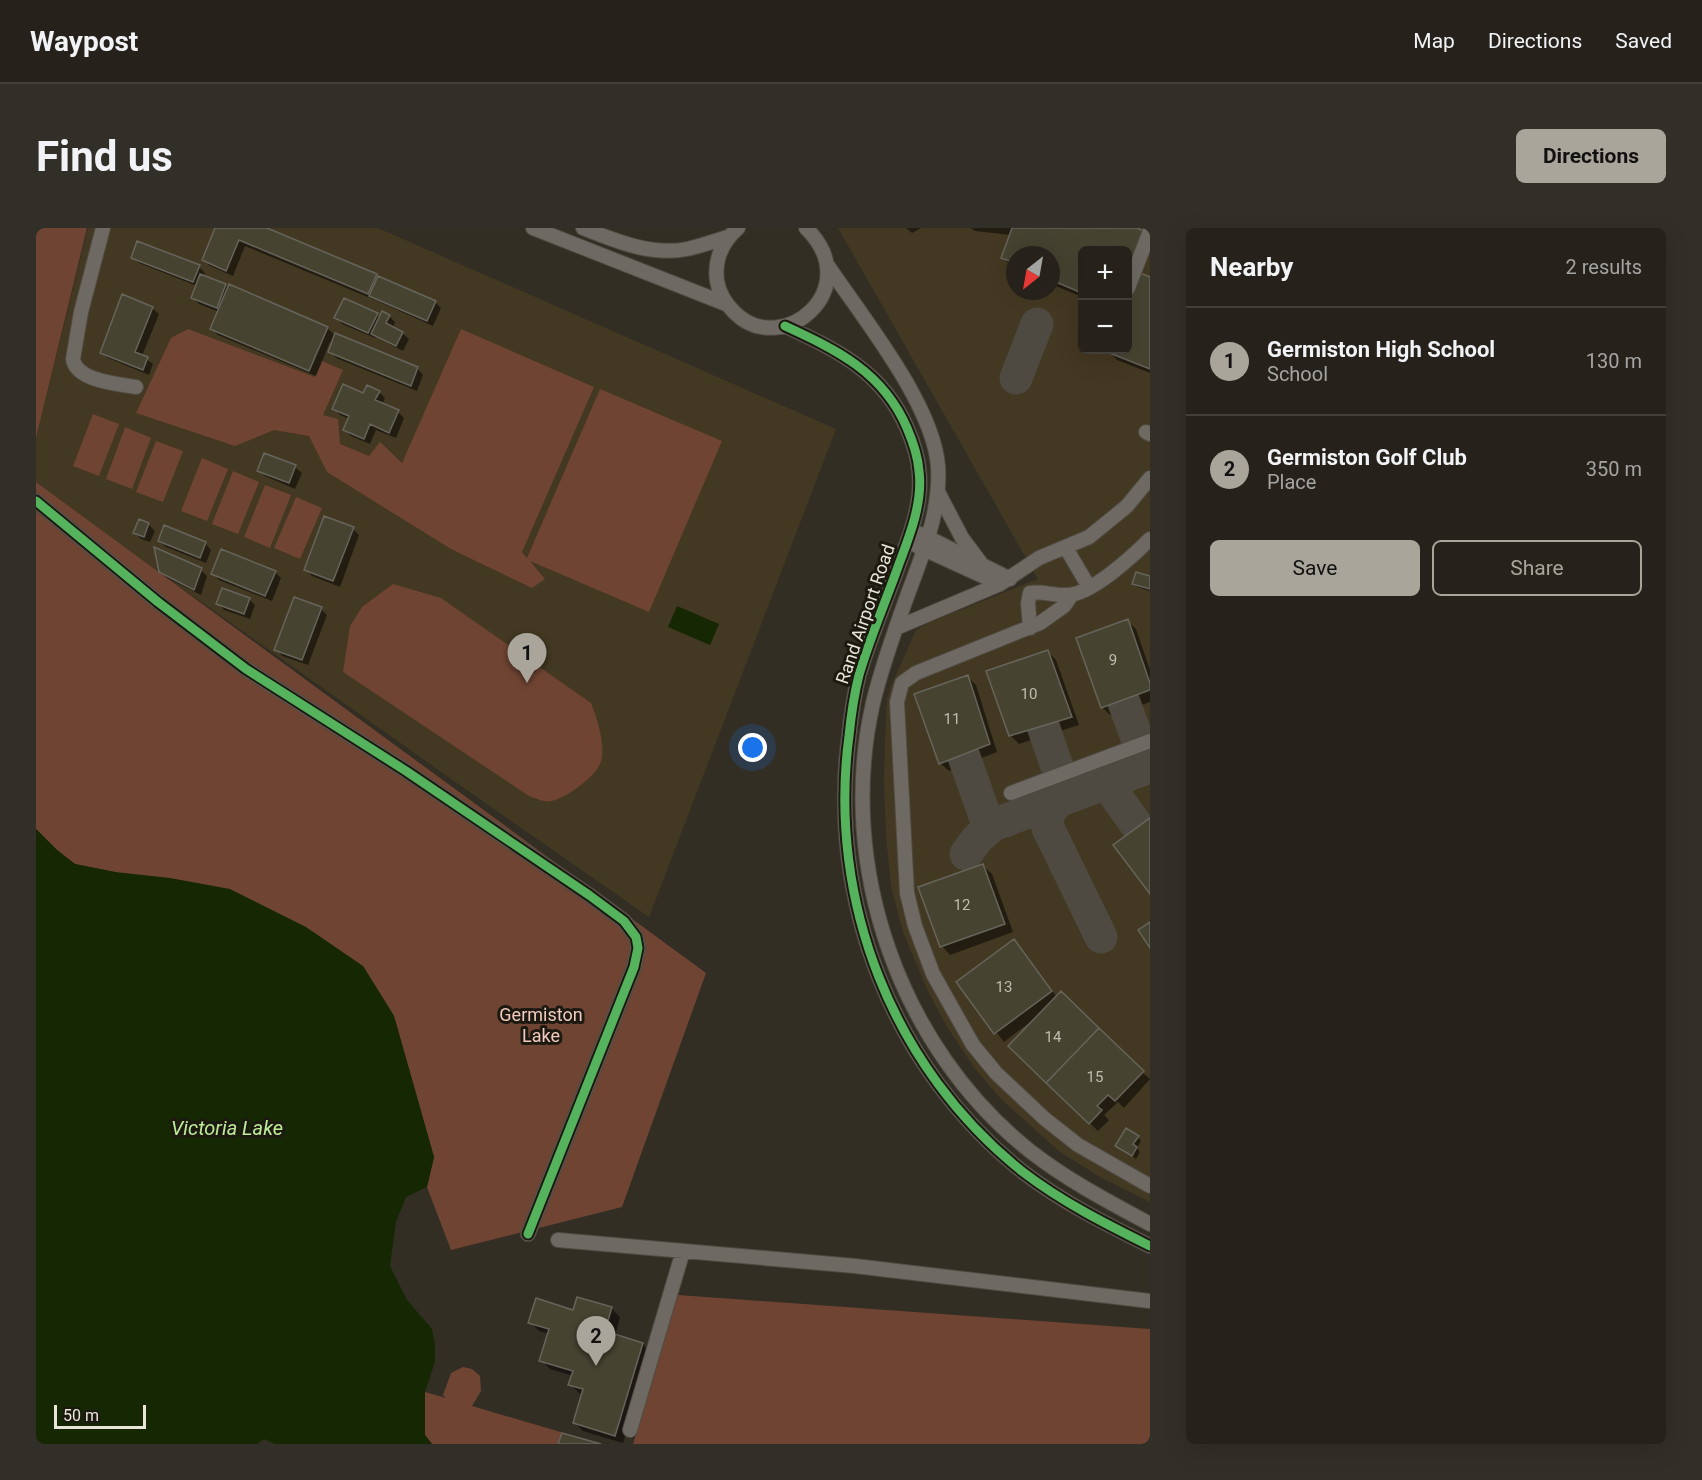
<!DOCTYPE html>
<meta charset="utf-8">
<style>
body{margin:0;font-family:Roboto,sans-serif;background:#322f28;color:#f1f3f6}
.controls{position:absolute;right:18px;top:18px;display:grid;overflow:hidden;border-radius:9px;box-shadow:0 6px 24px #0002}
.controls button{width:54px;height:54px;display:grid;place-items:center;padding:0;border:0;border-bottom:2px solid #423f3a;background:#26221b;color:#f1f3f6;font:30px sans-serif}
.compass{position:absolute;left:970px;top:18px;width:54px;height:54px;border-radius:50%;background:#26221b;box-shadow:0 6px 24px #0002;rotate:211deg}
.scale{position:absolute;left:18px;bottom:15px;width:92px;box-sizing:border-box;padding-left:6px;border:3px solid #eae5d9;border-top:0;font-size:16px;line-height:21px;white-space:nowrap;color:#eae5d9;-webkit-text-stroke:4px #1c1911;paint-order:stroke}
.you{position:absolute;left:717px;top:520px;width:21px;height:21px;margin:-15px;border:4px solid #fff;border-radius:50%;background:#1a73e8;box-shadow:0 0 0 9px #1a73e833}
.badge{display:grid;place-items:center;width:39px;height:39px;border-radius:50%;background:#aaa59a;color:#111;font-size:20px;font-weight:700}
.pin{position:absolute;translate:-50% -50px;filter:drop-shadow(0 2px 3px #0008)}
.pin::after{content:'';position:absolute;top:32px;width:21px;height:18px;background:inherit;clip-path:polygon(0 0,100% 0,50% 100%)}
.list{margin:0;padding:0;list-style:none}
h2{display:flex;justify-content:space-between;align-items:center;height:78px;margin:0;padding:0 24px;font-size:26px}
h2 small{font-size:20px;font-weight:400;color:#a4a4a3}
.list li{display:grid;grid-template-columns:39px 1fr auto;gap:18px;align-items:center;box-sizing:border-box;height:108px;padding:0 24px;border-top:2px solid #423f3a}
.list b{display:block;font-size:22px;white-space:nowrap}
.list p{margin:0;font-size:20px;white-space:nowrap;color:#a4a4a3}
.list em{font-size:20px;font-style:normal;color:#a4a4a3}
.actions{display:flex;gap:12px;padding:18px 24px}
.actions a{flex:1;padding:14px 0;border:2px solid #aaa59a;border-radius:9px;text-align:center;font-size:21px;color:#aaa59a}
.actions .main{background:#aaa59a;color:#111}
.map{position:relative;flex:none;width:1114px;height:1216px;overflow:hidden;border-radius:9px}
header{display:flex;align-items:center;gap:36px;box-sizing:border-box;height:84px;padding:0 30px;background:#26221b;border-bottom:2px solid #423f3a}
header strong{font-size:28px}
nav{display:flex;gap:33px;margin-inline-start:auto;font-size:21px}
.intro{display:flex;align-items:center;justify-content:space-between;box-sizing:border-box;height:144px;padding:0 36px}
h1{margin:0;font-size:42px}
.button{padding:15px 27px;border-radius:9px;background:#aaa59a;color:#111;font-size:21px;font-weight:700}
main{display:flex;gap:36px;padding:0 36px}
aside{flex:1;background:#26221b;border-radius:9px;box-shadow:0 6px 24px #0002}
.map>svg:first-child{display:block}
</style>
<header>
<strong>Waypost</strong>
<nav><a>Map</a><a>Directions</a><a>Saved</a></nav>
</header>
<div class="intro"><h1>Find us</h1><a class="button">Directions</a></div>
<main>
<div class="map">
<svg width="1114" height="1216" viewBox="0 0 1114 1216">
<rect width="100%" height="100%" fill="#332e24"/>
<!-- built -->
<path fill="#433821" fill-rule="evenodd" d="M 52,0 L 342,0 L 800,201 L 613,689 L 435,565 L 123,344 L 0,254 L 0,210 Z
M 802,0 L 1114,0 L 1114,974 L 1066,950 L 1024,924 L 964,870 L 937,838 L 910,797 L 891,761 L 867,704 L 855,658 L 850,608 L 848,556 L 849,512 L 851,471 L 855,458 L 880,402 L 892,395 L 1002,351 ZM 1046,22 L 1092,22 L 1092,122 L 1046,122 ZM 979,27 L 1015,27 L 1015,63 L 979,63 Z"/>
<!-- green -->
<path fill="#704432" d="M 0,0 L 51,0 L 0,210 Z
M 152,101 L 279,149 L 286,133 L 307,142 L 287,187 L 302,191 L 304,216 L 333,228 L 344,214 L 366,235 L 425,101 L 558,159 L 486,324 L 491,330 L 564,161 L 686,213 L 613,384 L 494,333 L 509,351 L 496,360 L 415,321 L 291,244 L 273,208 L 238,202 L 199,218 L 100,185 L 135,110 Z
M 57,186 L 83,196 L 63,248 L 37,238 Z
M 89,199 L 115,210 L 96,261 L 70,251 Z
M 120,213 L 147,223 L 127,274 L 100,264 Z
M 166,230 L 192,241 L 171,293 L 145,283 Z
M 197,243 L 223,254 L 202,306 L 176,296 Z
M 0,254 L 670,745 L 586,979 L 415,1022 L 391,959 L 398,929 L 358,788 L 327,738 L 79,644 L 39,636 L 21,622 L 0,601 Z
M 229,257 L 255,267 L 234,320 L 208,309 Z
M 260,269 L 286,280 L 264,331 L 238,320 Z
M 357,356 L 405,370 L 555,475 C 561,490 572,522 563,538 C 557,550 529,571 515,573 C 509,575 499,570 493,568 L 307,444 L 314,398 L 326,379 Z
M 642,1067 L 1114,1101 L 1114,1216 L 597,1216 Z
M 427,1139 L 436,1141 L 444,1148 L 445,1163 L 436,1178 L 565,1216 L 396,1216 L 389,1207 L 389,1164 L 410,1170 L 407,1167 L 415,1145 Z"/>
<!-- water -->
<path fill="#152803" d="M 641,378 L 683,396 L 674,417 L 632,399 Z
M 0,601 L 21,622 L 39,636 L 79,644 L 134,650 L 194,661 L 270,699 L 327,738 L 358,788 L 398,929 L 391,959 L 370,969 L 360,994 L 354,1038 L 371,1072 L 396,1101 L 399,1116 L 399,1134 L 389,1164 L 389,1207 L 396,1216 L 239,1216 L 228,1211 L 221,1216 L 0,1216 Z"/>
<!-- shadow -->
<path fill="#0007" d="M 178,0 L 227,0 L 340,47 L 399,74 L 405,80 L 397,98 L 339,72 L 209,18 L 197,48 L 174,38 L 168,32 L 180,1 Z
M 870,0 L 885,0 L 876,5 Z
M 935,0 L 1097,0 L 1114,10 L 1114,22 L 1105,46 L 1114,50 L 1114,145 L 1081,132 L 1073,124 L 1074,122 L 1092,122 L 1092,22 L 1046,22 L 1046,69 L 1015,56 L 1015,27 L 979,27 L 979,40 L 966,30 L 975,7 L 939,3 Z
M 96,29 L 163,39 L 169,45 L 167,49 L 189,57 L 193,61 L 291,100 L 300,108 L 381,140 L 387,147 L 381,163 L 300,130 L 294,123 L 297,115 L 294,114 L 280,148 L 182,107 L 176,101 L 183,84 L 163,76 L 157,70 L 161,58 L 103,35 Z
M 116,80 L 123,86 L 106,128 L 117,136 L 113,147 L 72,130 L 65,124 Z
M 341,86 L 344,90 L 353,88 L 359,94 L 357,100 L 366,105 L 373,111 L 367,123 L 340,109 L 339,110 L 306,96 L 300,89 Z
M 343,164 L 349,170 L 346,177 L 362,184 L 368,190 L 360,210 L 340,202 L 334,216 L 315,208 L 309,202 L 313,191 L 304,187 L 298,180 Z
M 229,227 L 259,239 L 266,245 L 259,261 L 229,248 L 223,242 Z
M 112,296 L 119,303 L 114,314 L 105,311 L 99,305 Z
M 317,301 L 323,307 L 304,359 L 276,348 L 270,342 Z
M 123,313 L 169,315 L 175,322 L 170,335 L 130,319 Z
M 165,342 L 171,348 L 165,367 L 131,350 L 124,343 Z
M 239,344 L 245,350 L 236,373 L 183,352 L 177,346 Z
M 1101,346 L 1114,350 L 1114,363 L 1101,359 L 1098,355 Z
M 213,371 L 219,377 L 214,391 L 188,382 L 182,375 Z
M 285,381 L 291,387 L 272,437 L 246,428 L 240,421 Z
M 1091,393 L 1100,401 L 1114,442 L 1114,474 L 1074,487 L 1066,479 Z
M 1012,424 L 1020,432 L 1043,497 L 983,516 L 975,508 L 952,444 Z
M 931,448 L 940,457 L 961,524 L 913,543 L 904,535 Z
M 947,638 L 956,646 L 977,704 L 914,727 L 906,718 Z
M 986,722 L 1021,769 L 1114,851 L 1088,880 L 1082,874 L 1068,887 L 1073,892 L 1062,903 L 974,818 L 995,796 L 994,794 L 968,814 L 922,755 Z
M 1102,909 L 1105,913 L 1101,920 L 1104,924 L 1100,931 L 1081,918 Z
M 542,1070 L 576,1081 L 584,1089 L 579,1108 L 607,1116 L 615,1125 L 587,1215 L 547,1203 L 538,1194 L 547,1166 L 543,1165 L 534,1156 L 537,1148 L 514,1141 L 505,1132 L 513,1106 L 503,1103 L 494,1094 L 538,1084 Z"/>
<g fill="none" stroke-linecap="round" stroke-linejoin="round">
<!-- taxiway -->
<path stroke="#4e4a42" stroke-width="33" d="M 980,150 L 1001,96
M 1087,472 L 1107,526 L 1114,532
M 1007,498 L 1027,556 L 1034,563 L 1045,564
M 927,526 L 949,588 L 957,593 L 969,593
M 1091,547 L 1083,553 L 1079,567 L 1102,599
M 930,626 L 942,610 L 957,597 L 1025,572
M 1065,709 L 1012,600 C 1009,588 1015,579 1025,572 L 1114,539"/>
</g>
<!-- building -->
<path fill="#464431" stroke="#66645b" stroke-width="1.5" d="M 179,0 L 231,0 L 341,46 L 332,66 L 203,12 L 190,43 L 166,32 Z
M 976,0 L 1101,0 L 1110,4 L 1092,51 L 1092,22 L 1046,22 L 1046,65 L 1015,52 L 1015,27 L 979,27 L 979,35 L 965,30 Z
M 101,13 L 164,37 L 157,54 L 95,30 Z
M 1102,44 L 1114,49 L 1114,141 L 1071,124 L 1072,122 L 1092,122 L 1092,71 Z
M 164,46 L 190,56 L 181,80 L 155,70 Z
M 342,48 L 400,73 L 391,93 L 333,68 Z
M 193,56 L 292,99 L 273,143 L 174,101 Z
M 86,66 L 117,79 L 99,124 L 112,129 L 107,142 L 64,125 Z
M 308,70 L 342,85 L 332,105 L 298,90 Z
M 346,83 L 354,87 L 350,95 L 367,104 L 360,118 L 335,106 Z
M 299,105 L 382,139 L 375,158 L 292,124 Z
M 307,156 L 327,165 L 331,157 L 344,163 L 339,172 L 363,182 L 353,205 L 334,196 L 328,211 L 307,202 L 313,188 L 296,181 Z
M 228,225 L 260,237 L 253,255 L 221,243 Z
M 288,288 L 318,299 L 297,353 L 268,342 Z
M 103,291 L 113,295 L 108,309 L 97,305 Z
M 128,297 L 170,314 L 164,330 L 122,313 Z
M 118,319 L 166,340 L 158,362 L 123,344 Z
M 185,321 L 240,343 L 229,368 L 175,346 Z
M 1100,344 L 1114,348 L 1114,361 L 1096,356 Z
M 186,360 L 214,370 L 208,386 L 180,376 Z
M 258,369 L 286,379 L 266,432 L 238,422 Z
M 1092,391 L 1114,455 L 1114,462 L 1065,480 L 1040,410 Z
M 1012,422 L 1036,489 L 973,508 L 950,443 Z
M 932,447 L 954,516 L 903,536 L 878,466 Z
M 1114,590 L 1114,666 L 1077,617 Z
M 947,636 L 969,696 L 904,719 L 882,659 Z
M 1114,694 L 1114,720 L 1102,702 Z
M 978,711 L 1016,763 L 958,806 L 920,754 Z
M 1025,763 L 1063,800 L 1010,855 L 972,818 Z
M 1063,800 L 1108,843 L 1079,873 L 1072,867 L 1061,878 L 1066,882 L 1053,896 L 1010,855 Z
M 1090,900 L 1103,908 L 1097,916 L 1101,919 L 1096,928 L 1079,918 Z
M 541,1069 L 576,1079 L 569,1103 L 607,1115 L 579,1208 L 537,1195 L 547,1161 L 532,1157 L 537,1143 L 503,1133 L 513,1101 L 492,1095 L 500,1070 L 537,1082 Z
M 526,1205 L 565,1216 L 522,1216 Z"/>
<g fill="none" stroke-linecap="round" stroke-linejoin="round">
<defs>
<path id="minor" d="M 67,0 L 45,84 L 37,131 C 40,153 82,156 100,159
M 497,0 L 690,76
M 547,0 C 580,13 615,28 651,21 C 665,18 678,13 692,9
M 702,0 C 686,14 678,31 681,53 C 683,65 689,75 698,84 C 745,132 832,61 770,0
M 792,38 C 827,90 897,176 902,238 C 905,281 888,323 873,363 C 860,399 846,437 837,475 C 800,637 863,819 994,923 C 1031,952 1073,974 1114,996
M 1092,60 L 1114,3
M 749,98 C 801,122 847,144 871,200 C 877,214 882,227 883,243 C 887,274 874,307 863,336 C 850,373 834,409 823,447 C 818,467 815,488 813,508 C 791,673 857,841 987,944 C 1026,974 1070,996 1114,1018
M 1110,204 L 1114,206
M 902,264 L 926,310 L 944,334
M 0,273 L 122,374 L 210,441 L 370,543 L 553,667 L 588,693 L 600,709 L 602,720 L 598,739 L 492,1006
M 885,306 L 974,351
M 881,318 L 964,356
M 1030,320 L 1053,359
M 1035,368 L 1028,378 L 1004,395 L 880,445 L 866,455 L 861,474 L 871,665 L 879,698 L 897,746 L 937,817 L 960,845 L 1009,891 L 1042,917 L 1114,958
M 860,400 L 964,356 L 1003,330 L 1053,309 L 1091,278 L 1114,250
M 994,400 L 992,375 L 994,365 C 1007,363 1020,368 1032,367 C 1056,366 1098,327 1114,311
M 975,565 L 1114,513
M 522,1012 L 819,1038 L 1114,1073
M 594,1202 L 647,1023"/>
</defs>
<!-- minor casing -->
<use href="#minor" stroke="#504b42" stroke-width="16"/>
<!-- minor -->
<use href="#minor" stroke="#6e6a63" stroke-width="14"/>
<defs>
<path id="cycleway" d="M 749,98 C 801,122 847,144 871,200 C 877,214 882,227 883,243 C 887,274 874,307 863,336 C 850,373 834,409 823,447 C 818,467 815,488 813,508 C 791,673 857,841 987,944 C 1026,974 1070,996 1114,1018
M 0,273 L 122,374 L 210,441 L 370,543 L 553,667 L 588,693 L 600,709 L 602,720 L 598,739 L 492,1006"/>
</defs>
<!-- cycleway casing -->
<use href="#cycleway" stroke="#1c1911" stroke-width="13"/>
<!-- cycleway -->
<use href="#cycleway" stroke="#56b35d" stroke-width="9"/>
</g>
<g text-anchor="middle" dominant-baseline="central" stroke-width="6" stroke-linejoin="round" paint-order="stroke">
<!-- number labels -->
<g font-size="15" fill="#c1bdaf">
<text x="1077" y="432">9</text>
<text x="993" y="466">10</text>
<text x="916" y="491">11</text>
<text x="926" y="677">12</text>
<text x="968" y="759">13</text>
<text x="1017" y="809">14</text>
<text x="1059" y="849">15</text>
</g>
<!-- street labels -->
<g font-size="18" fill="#eae5d9" stroke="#1c1911">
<text transform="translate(829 386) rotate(-71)">Rand Airport Road</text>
</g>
<!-- park labels -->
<g font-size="18" fill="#f2cbbd" stroke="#1c1911">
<text x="505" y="786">Germiston<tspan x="505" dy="21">Lake</tspan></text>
</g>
<!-- water labels -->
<g font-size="20" font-style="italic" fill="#bdec97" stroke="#1c1911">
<text x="191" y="900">Victoria Lake</text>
</g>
</g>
</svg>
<div class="controls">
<button>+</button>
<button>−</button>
</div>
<svg class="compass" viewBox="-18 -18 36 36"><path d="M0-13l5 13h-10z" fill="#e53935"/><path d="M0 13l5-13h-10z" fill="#a4a4a3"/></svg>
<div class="scale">50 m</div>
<div class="you"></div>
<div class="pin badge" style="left:491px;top:455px">1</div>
<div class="pin badge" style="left:560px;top:1138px">2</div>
</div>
<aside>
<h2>Nearby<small>2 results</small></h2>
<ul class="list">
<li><span class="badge">1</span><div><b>Germiston High School</b><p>School</p></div><em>130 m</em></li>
<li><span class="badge">2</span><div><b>Germiston Golf Club</b><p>Place</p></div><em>350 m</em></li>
</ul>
<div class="actions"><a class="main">Save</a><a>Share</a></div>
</aside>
</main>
